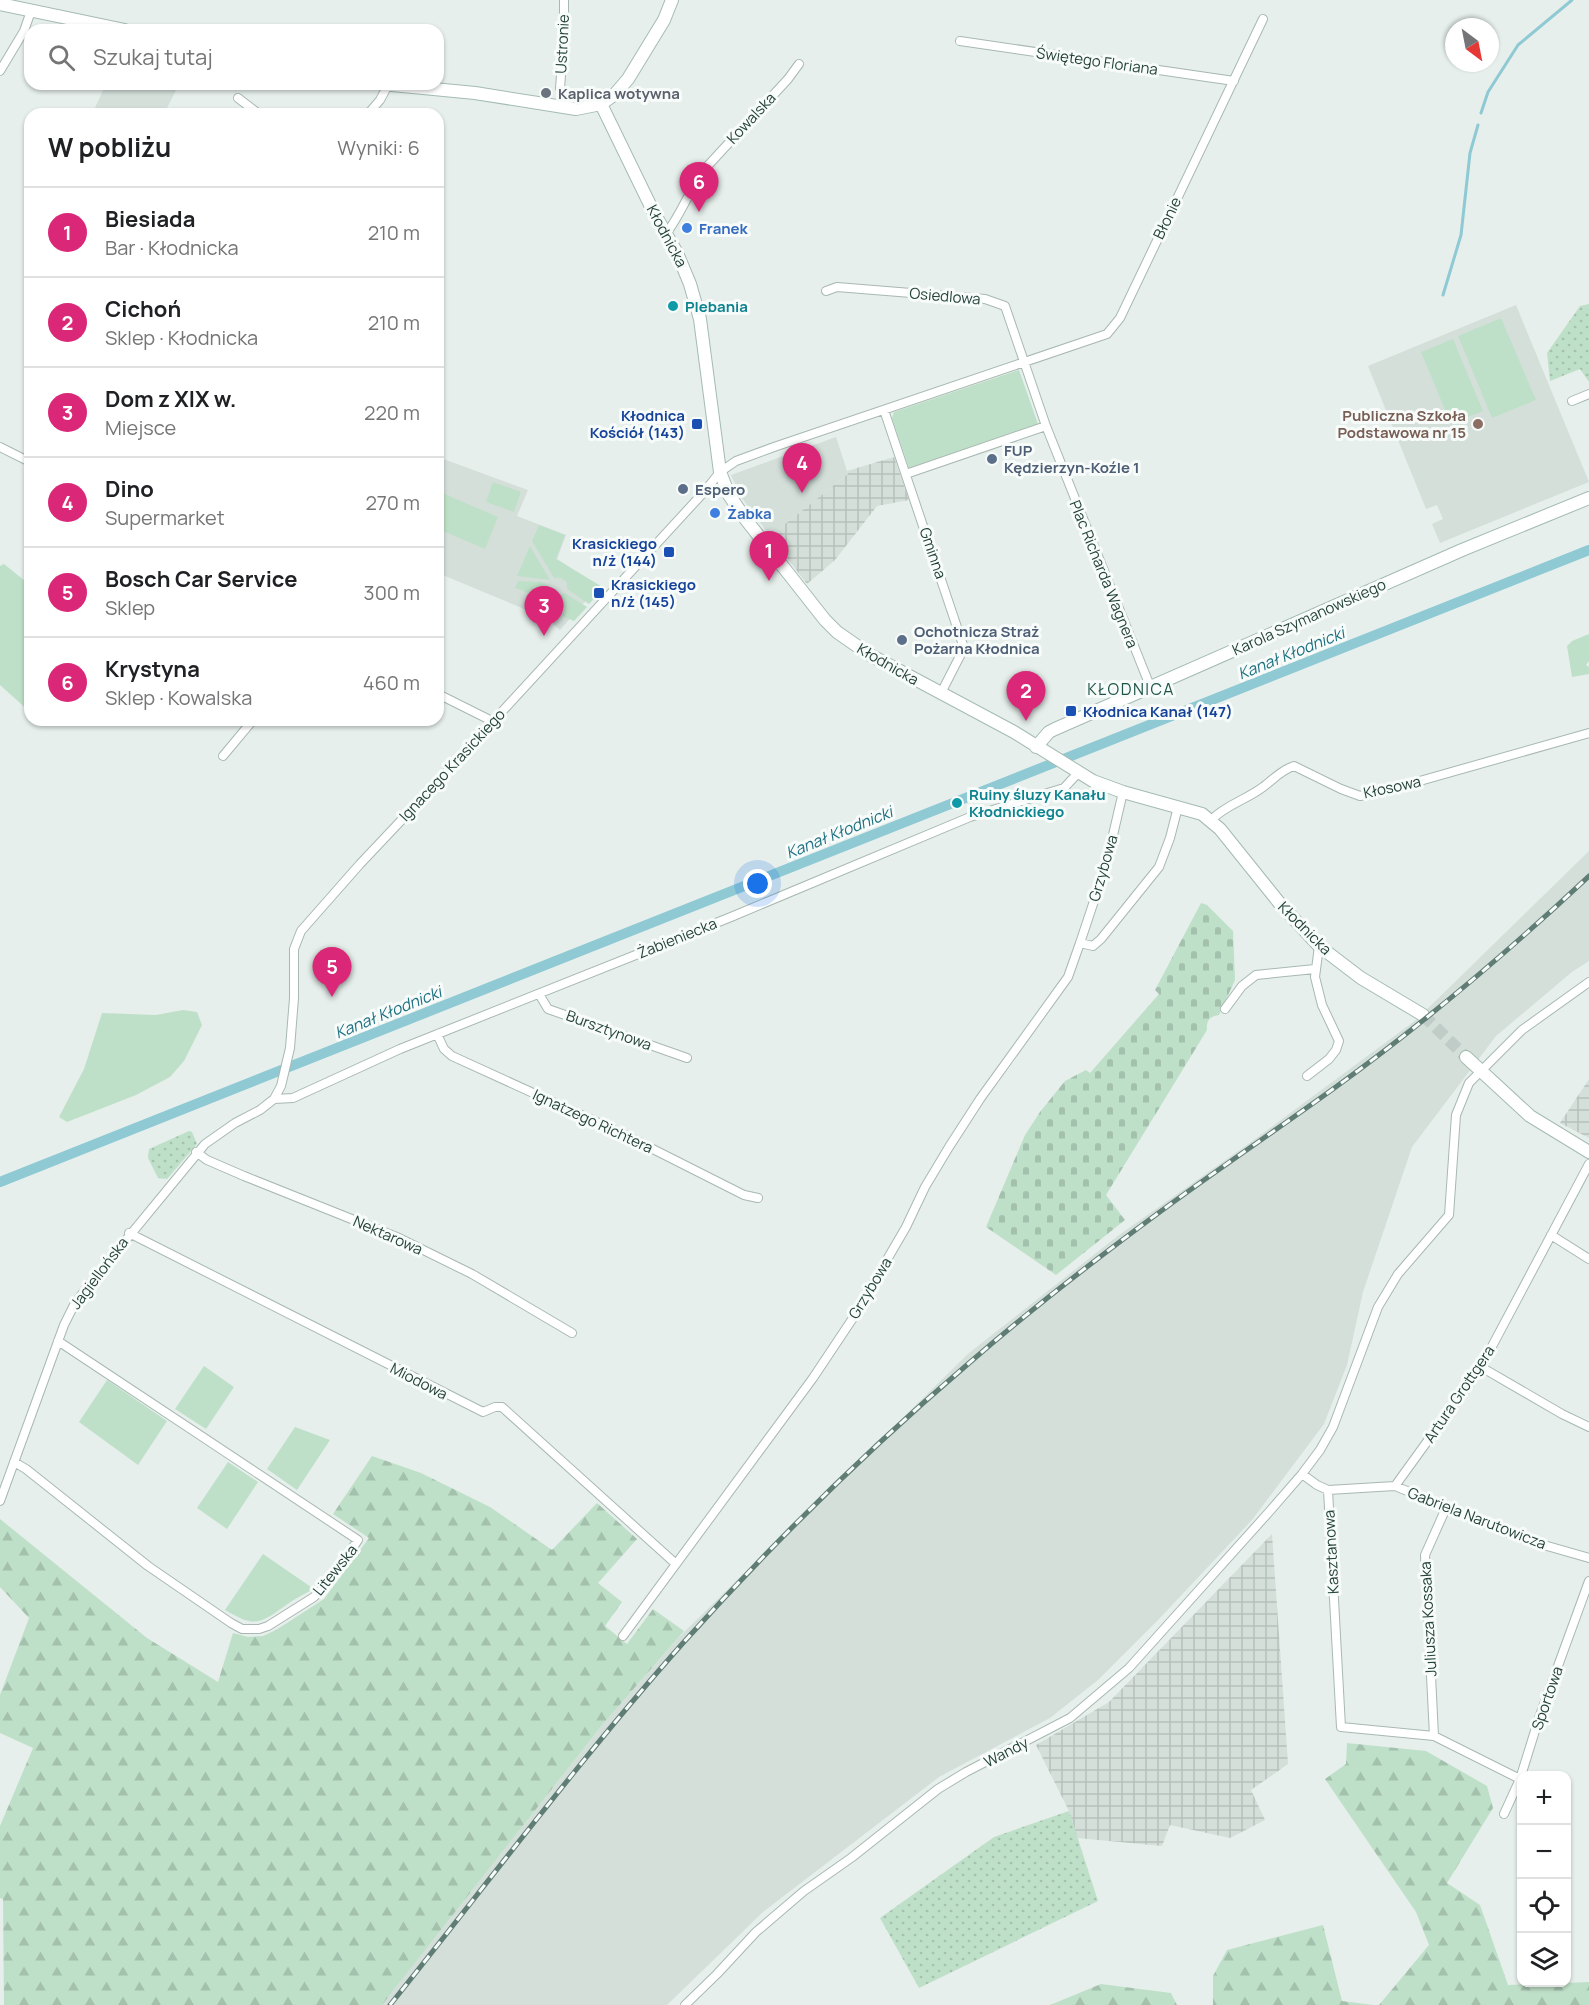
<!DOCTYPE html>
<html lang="pl">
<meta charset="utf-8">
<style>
body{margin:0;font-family:Manrope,sans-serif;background:#f6f6f6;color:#202124}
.controls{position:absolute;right:18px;bottom:18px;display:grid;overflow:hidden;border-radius:12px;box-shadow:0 2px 4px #0004}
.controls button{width:54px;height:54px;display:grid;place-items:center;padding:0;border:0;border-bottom:2px solid #e0e0e0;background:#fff;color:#202124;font:30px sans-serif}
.compass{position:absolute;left:1445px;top:18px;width:54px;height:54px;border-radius:50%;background:#fff;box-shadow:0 2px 4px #0004;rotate:148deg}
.you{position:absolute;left:758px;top:884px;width:21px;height:21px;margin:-15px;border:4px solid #fff;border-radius:50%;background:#1a73e8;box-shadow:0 0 0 9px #1a73e833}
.badge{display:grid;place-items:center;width:39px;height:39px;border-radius:50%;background:#db2777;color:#fff;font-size:20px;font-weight:700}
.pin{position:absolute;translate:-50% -50px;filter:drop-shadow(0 2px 3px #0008)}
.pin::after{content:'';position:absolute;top:32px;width:21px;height:18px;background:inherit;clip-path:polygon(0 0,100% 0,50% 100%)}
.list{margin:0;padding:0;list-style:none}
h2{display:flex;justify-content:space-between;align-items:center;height:78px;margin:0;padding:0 24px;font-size:26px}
h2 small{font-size:20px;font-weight:400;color:#757577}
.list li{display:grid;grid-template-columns:39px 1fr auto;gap:18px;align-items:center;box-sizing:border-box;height:90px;padding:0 24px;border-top:2px solid #e0e0e0}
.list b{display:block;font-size:22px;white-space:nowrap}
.list p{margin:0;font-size:20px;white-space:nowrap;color:#757577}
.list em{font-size:20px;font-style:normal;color:#757577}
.icon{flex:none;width:33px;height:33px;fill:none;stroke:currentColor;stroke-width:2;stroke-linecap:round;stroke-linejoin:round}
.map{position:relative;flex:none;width:1589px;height:2005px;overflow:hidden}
.search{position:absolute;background:#fff;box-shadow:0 2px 4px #0004;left:24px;top:24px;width:420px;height:66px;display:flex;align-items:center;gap:15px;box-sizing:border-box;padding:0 21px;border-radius:18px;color:#757577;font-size:22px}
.panel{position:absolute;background:#fff;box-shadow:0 2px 4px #0004;left:24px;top:108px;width:420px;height:618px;border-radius:18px}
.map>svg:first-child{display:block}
</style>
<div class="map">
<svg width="1589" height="2005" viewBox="0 0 1589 2005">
<defs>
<pattern id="industrial-grid" width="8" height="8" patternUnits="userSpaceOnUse" patternTransform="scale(1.5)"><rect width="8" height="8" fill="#d4dfda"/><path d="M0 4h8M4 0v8" fill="none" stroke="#b6c1bc"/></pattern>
<pattern id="forest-firs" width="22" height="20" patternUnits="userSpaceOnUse" patternTransform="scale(1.5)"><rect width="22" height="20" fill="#bfe0c8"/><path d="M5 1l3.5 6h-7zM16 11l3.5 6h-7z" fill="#a4c1ad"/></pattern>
<pattern id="cemetery-stones" width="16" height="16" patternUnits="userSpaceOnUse" patternTransform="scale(1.5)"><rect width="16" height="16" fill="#bfe0c8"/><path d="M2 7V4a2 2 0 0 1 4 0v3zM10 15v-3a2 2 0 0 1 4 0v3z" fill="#a4c1ad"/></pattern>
<pattern id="garden-dots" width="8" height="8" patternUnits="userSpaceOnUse" patternTransform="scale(1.5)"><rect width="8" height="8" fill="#bfe0c8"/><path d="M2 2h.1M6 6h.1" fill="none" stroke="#a4c1ad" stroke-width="1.8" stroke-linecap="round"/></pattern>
</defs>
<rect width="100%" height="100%" fill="#e6efeb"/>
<!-- built -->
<path fill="#d4dfda" d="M 106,84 L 179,84 L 164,114 L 92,114 Z
M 1516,305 L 1589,482 L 1440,543 L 1432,524 L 1443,519 L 1437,505 L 1426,509 L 1368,366 Z
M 836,437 L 848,474 L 770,536 L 742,498 L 731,475 Z
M 438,457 L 528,490 L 517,516 L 566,535 L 557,559 L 599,586 L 560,630 L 548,619 L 438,573 Z
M 1589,851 L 1589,961 L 1572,972 L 1496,1036 L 1412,1147 L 1363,1292 L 1347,1365 L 1324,1424 L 1252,1520 L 1160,1618 L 1098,1680 L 1050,1718 L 939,1777 L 763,1912 L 667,2005 L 382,2005 L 603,1724 L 679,1637 L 969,1353 L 1119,1235 L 1251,1142 L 1416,1020 Z"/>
<!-- industrial -->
<path fill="url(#industrial-grid)" d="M 894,457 L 909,500 L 877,506 L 835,560 L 807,584 L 770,536 L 848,474 L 847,471 Z
M 1589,1079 L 1589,1138 L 1560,1123 Z
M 1272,1534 L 1288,1764 L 1251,1790 L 1265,1820 L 1230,1838 L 1170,1825 L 1162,1846 L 1077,1838 L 1069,1811 L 1036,1745 L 1109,1702 Z"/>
<!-- green -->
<path fill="#bfe0c8" d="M 1501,318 L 1536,400 L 1492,418 L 1458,336 Z
M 1453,339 L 1483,411 L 1451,424 L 1421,352 Z
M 1019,370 L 1038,424 L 909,468 L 892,418 L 894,412 Z
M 493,482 L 521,492 L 514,512 L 486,502 Z
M 440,492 L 498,517 L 485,549 L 438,529 L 438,497 Z
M 539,525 L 565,535 L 556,559 L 604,588 L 589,604 L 567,589 L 567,582 C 562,578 560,577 554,578 L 532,541 Z
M 530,546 L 550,580 L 517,576 Z
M 4,564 L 30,585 L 30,712 L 0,685 L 0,566 Z
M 518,581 L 541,582 L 547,585 L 550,594 L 556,596 L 565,593 L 587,607 L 574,621 L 562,616 L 565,608 L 551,602 L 548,609 L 542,606 L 544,599 L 515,588 Z
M 1589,634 L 1589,661 L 1586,665 L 1589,667 L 1589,674 L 1572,677 L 1567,646 L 1572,641 Z
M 183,1010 L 197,1012 L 202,1025 L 184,1061 L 170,1077 L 136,1095 L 67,1122 L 59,1117 L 84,1069 L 102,1013 L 156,1015 Z
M 204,1366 L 234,1387 L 206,1429 L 175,1409 Z
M 107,1380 L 167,1421 L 138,1465 L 79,1422 Z
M 295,1427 L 330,1440 L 297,1490 L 267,1469 Z
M 228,1462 L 258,1482 L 227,1529 L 197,1508 Z
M 263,1554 L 314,1589 C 304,1594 294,1599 285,1606 C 258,1625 254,1627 225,1610 Z"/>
<!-- forest -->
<path fill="url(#forest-firs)" d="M 372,1456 L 421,1473 L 490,1507 L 552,1550 L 597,1503 L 637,1539 L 598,1583 L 622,1602 L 605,1626 L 627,1644 L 653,1609 L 684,1631 L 603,1724 L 382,2005 L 4,2005 L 3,1899 L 0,1898 L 0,1826 L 33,1748 L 0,1733 L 0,1695 L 29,1618 L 0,1587 L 0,1519 L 147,1638 L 218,1682 L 233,1633 L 248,1637 L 263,1636 L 276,1630 L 324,1599 L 369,1538 L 333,1514 Z
M 1347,1743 L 1426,1751 L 1487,1786 L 1493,1808 L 1447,1883 L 1480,1905 L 1508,1985 L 1589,1982 L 1589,2005 L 1379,2005 L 1429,1945 L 1416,1912 L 1325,1779 L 1346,1764 Z
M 1323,1925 L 1342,2001 L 1373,2005 L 1213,2005 L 1213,1976 L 1227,1950 Z
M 1101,1984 L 1171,1993 L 1177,2005 L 1050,2005 Z"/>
<!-- cemetery -->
<path fill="url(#cemetery-stones)" d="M 1201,903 L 1207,905 L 1233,931 L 1235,980 L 1219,1015 C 1210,1016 1206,1021 1207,1030 L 1106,1195 L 1125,1220 L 1056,1275 L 986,1227 L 1025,1135 L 1040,1112 L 1065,1081 L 1086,1070 L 1090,1073 L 1159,994 L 1155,990 Z"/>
<!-- garden -->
<path fill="url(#garden-dots)" d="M 1589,304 L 1589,382 L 1580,369 L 1550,381 L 1547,353 L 1580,306 Z
M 189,1131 L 192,1132 L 197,1144 L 167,1179 L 158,1178 L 148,1158 L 149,1149 Z
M 1069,1811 L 1098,1901 L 919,1988 L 880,1918 L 994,1837 Z"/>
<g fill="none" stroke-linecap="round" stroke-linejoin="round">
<!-- stream -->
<path stroke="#8ec9d4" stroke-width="3" d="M 1481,113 L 1488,92 L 1518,45 L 1572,0
M 1443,295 L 1461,235 L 1470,153 L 1478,125"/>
<!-- canal -->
<path stroke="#8ec9d4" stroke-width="10" d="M 0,1182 L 1589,550"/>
<!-- secondary-tunnel -->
<path stroke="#bfccc8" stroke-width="12" stroke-dasharray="12 6" stroke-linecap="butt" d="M 1423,1015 L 1466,1057"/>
<defs>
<path id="street" d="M 960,41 L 1234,81
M 0,71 L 24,31 L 31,11
M 560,88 L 564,37 L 564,0
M 238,98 L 259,114
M 368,114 L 380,100 L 388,85
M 666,234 C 681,214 689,192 702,172 L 788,79 L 799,64
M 826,291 L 837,287 L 985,299 L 1005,306 L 1046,426 L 1150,686
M 1572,401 L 1589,394
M 884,410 L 963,645 L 962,652 L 941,693
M 0,447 L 30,462
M 906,474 L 1046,426
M 438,694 L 492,721
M 223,756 L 253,720
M 1211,820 C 1227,804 1246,800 1263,787 C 1274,779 1281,770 1294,766 L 1341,789 L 1360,796 L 1381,792 L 1589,733
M 1080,943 L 1106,865 L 1123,792
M 539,994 L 548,1009 L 687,1058
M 1225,1009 L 1242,986 L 1256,975 L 1315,969
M 437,1034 L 444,1049 L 452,1056 L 623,1134 L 744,1195 L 758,1198
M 1307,1076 L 1329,1059 L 1336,1050 L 1339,1041 L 1322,1005 L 1315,977 L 1319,946
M 274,1099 L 293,1098 L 400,1049 L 731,917 L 970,817 L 1064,788 L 1078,773
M 196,1152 L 207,1160 L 244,1176 L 399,1238 L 472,1274 L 572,1333
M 129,1233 L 483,1412 L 495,1407 L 502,1407 L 676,1564
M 1551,1235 L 1589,1259
M 1481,1367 L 1562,1414 L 1589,1427
M 14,1462 L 26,1469 L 148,1566 L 231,1623 L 242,1629 L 259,1629 L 268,1626 L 314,1597 L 327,1584 L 358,1540 L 58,1341
M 1302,1474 L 1317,1485 L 1328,1490 L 1395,1486 L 1523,1539 L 1589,1558
M 1395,1486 L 1481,1367 L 1589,1164
M 1328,1490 L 1341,1727 L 1434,1736 L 1520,1779
M 0,1501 L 64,1325 L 75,1303 L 89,1285 L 205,1144 L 235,1123 L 260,1110 L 274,1099 L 281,1086 L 290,1048 L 294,998 L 294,949 L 301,931 L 360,864 L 429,791 L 704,492 L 720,472 L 736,461 L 774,447 L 1107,334 L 1120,318 L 1263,19
M 623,1636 L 813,1378 L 853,1318 L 906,1227 L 925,1187 L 949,1147 L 980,1099 L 1068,977 L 1080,943 L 1093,946 L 1101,939 L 1159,867 L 1170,838 L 1178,807
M 1434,1736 L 1425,1555 L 1446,1508
M 1504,1814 L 1520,1779 L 1539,1718 L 1589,1581
M 685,2005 L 717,1974 L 756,1932 L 804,1891 L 851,1858 L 938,1789 L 966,1772 L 1070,1718 L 1129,1668 L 1269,1512 L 1302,1474 L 1320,1450 L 1333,1427 L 1378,1307 L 1398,1274 L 1449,1215 L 1456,1115 L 1469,1083 L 1522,1030 L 1589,982"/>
<path id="secondary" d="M 0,4 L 125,30
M 382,84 L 475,93 L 576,109 L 601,104 L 615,94 L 628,79 L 664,20 L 672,0
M 601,104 L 654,213 L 677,253 L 690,284 L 700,319 L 720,472 L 729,495 L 747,521 L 825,620 L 837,632 L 870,655 L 1014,732 L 1093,781 L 1123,792 L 1202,814 L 1220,829 L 1281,905 L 1319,946 L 1361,978 L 1423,1015
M 1036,747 L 1049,732 L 1055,729 L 1462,550 L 1589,498
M 1466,1057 L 1530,1116 L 1589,1152"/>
</defs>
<!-- street casing -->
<use href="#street" stroke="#a8b8b2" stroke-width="10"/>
<!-- secondary casing -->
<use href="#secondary" stroke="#a4bbb3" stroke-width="14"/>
<!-- street -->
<use href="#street" stroke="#fff" stroke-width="8"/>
<!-- secondary -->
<use href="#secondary" stroke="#fff" stroke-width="12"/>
<defs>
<path id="rail" d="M 390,2005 C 487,1884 580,1759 683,1643 C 772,1544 867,1450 968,1364 C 1029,1311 1092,1262 1157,1214 C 1215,1171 1275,1131 1333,1089 C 1423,1024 1508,952 1589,876"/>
</defs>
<!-- rail casing -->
<use href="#rail" stroke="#5f7d75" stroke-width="5"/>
<!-- rail -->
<use href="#rail" stroke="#f7fbf9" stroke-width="3" stroke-dasharray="9" stroke-linecap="butt"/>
</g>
<!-- markers -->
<circle fill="#6b7280" stroke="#f7fbf9" stroke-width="2" cx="546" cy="93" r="6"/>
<g fill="#3f7fe0" stroke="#f7fbf9" stroke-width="2">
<circle cx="687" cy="228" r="6"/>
<circle cx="715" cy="513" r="6"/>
</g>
<g fill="#0f9aa8" stroke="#f7fbf9" stroke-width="2">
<circle cx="673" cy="306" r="6"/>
<circle cx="957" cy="803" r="6"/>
</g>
<g fill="#1a4fb4" stroke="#f7fbf9" stroke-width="2">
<rect x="691" y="418" width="12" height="12" rx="3"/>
<rect x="663" y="546" width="12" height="12" rx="3"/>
<rect x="593" y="587" width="12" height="12" rx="3"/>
<rect x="1065" y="705" width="12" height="12" rx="3"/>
</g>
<circle fill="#8d6e63" stroke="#f7fbf9" stroke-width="2" cx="1478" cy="424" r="6"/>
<g fill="#5c6f8a" stroke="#f7fbf9" stroke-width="2">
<circle cx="992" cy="459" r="6"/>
<circle cx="683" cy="489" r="6"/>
<circle cx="902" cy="640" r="6"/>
</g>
<g text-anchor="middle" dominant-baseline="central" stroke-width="6" stroke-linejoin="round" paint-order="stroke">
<!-- street labels -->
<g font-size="15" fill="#24423a" stroke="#f7fbf9">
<text transform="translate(562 44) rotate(-87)">Ustronie</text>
<text transform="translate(1097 61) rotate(8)">Świętego Floriana</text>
<text transform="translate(751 118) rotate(-47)">Kowalska</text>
<text transform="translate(1167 218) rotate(-64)">Błonie</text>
<text transform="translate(667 236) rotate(62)">Kłodnicka</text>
<text transform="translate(945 296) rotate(5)">Osiedlowa</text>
<text transform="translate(933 553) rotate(71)">Gminna</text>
<text transform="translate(1104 574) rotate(68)">Plac Richarda Wagnera</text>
<text transform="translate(1309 617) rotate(-24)">Karola Szymanowskiego</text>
<text transform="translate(888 664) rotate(30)">Kłodnicka</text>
<text transform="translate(452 765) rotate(-47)">Ignacego Krasickiego</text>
<text transform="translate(1392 787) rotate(-12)">Kłosowa</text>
<text transform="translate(1103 868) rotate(-74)">Grzybowa</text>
<text transform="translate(1305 928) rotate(45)">Kłodnicka</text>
<text transform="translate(677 938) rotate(-22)">Żabieniecka</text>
<text transform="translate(609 1030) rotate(20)">Bursztynowa</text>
<text transform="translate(593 1121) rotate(25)">Ignatzego Richtera</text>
<text transform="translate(388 1235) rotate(24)">Nektarowa</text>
<text transform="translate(99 1273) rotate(-53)">Jagiellońska</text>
<text transform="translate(870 1288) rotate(-59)">Grzybowa</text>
<text transform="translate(419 1381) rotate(27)">Miodowa</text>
<text transform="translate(1459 1394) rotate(-56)">Artura Grottgera</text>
<text transform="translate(1477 1518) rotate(21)">Gabriela Narutowicza</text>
<text transform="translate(1331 1552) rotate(-93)">Kasztanowa</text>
<text transform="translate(335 1570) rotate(-51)">Litewska</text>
<text transform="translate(1428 1619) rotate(-93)">Juliusza Kossaka</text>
<text transform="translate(1547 1698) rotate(-71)">Sportowa</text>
<text transform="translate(1006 1752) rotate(-27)">Wandy</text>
</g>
<!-- worship labels -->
<g font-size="15" font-weight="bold" fill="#5b616d" stroke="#f7fbf9" text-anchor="start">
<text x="558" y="93">Kaplica wotywna</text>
</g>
<!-- shop labels -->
<g font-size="15" font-weight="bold" fill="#366cbe" stroke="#f7fbf9" text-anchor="start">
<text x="699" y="228">Franek</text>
<text x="727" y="513">Żabka</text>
</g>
<!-- culture labels -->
<g font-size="15" font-weight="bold" fill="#0d838f" stroke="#f7fbf9" text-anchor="start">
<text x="685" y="306">Plebania</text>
<text x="969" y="794">Ruiny śluzy Kanału<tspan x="969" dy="17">Kłodnickiego</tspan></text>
</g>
<!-- transit labels -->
<g font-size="15" font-weight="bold" fill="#164399" stroke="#f7fbf9" text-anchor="end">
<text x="685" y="415">Kłodnica<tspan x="685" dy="17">Kościół (143)</tspan></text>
<text x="657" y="543">Krasickiego<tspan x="657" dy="17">n/ż (144)</tspan></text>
<text x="611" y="584" text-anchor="start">Krasickiego<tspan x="611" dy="17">n/ż (145)</tspan></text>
<text x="1083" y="711" text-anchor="start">Kłodnica Kanał (147)</text>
</g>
<!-- education labels -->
<g font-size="15" font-weight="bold" fill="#785e54" stroke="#f7fbf9" text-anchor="end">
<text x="1466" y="415">Publiczna Szkoła<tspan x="1466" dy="17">Podstawowa nr 15</tspan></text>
</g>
<!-- service labels -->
<g font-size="15" font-weight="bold" fill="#4e5e75" stroke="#f7fbf9" text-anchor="start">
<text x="1004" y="450">FUP<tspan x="1004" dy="17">Kędzierzyn-Koźle 1</tspan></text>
<text x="695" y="489">Espero</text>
<text x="914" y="631">Ochotnicza Straż<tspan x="914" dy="17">Pożarna Kłodnica</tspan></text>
</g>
<!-- water labels -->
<g font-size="16" font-style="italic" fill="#1c6f80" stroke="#f7fbf9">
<text transform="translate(1291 653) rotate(-22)">Kanał Kłodnicki</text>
<text transform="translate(839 832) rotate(-22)">Kanał Kłodnicki</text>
<text transform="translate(388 1012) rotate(-22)">Kanał Kłodnicki</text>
</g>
<!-- neighbourhood labels -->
<g font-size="16" letter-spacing="1.5" fill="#1f5548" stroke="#f7fbf9">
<text x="1131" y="689">KŁODNICA</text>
</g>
</g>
</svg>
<div class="controls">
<button>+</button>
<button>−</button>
<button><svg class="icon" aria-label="locate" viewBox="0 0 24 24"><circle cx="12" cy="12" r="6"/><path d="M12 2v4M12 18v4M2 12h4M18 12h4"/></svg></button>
<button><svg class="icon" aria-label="layers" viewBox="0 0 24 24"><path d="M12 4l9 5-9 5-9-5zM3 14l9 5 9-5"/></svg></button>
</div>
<svg class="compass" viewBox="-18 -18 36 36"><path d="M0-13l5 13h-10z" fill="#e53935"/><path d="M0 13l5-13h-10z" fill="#757577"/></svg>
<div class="you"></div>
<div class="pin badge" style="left:769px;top:581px">1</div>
<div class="pin badge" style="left:1026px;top:721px">2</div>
<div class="pin badge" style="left:544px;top:636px">3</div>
<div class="pin badge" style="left:802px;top:493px">4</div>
<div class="pin badge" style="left:332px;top:997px">5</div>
<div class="pin badge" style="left:699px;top:212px">6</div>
<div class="search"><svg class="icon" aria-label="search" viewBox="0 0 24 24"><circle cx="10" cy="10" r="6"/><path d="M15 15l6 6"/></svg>Szukaj tutaj</div>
<section class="panel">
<h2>W pobliżu<small>Wyniki: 6</small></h2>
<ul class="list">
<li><span class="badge">1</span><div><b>Biesiada</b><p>Bar · Kłodnicka</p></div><em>210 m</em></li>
<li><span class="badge">2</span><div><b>Cichoń</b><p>Sklep · Kłodnicka</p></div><em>210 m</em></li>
<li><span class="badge">3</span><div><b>Dom z XIX w.</b><p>Miejsce</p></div><em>220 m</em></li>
<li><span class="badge">4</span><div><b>Dino</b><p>Supermarket</p></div><em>270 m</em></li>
<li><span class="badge">5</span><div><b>Bosch Car Service</b><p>Sklep</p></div><em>300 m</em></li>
<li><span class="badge">6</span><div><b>Krystyna</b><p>Sklep · Kowalska</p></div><em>460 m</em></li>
</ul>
</section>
</div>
